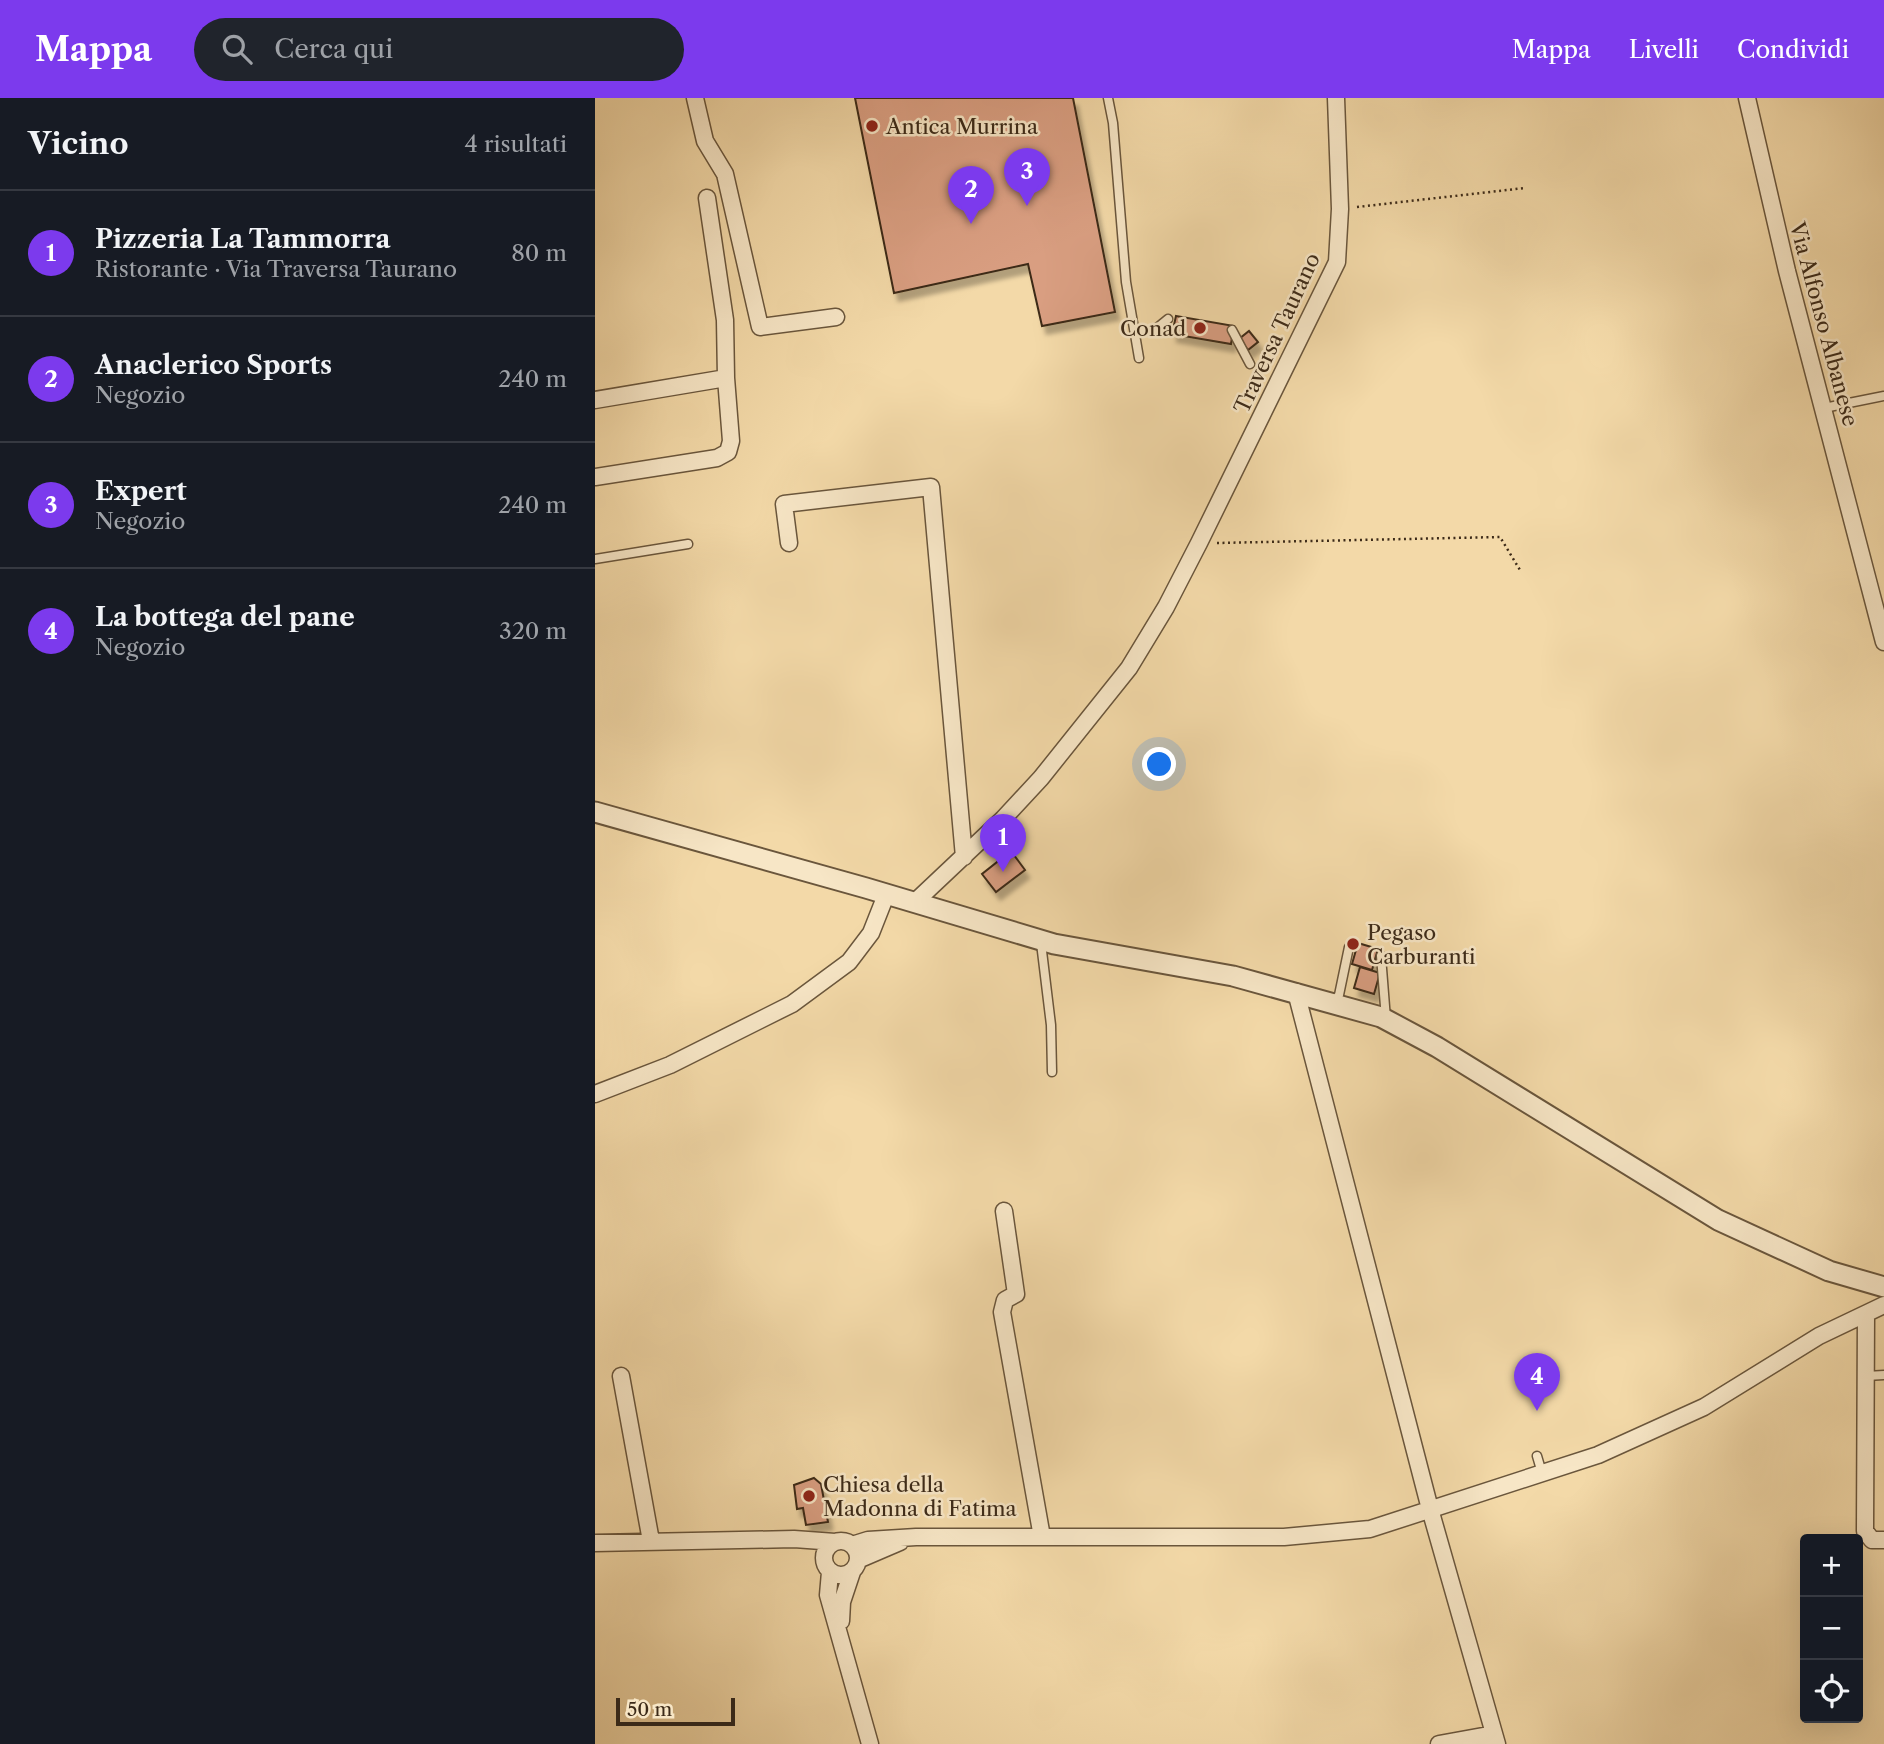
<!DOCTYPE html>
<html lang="it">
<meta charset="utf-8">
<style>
body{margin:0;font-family:"Libre Caslon Text",serif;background:#20242c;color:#f1f3f6}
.controls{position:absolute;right:21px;bottom:21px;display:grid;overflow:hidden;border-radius:7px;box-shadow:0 7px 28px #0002}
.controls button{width:63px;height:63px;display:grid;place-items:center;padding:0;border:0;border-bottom:2px solid #363941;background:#171b24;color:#f1f3f6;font:35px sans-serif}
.scale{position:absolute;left:21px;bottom:18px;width:119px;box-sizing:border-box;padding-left:7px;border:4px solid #3c2a18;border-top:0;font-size:19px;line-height:24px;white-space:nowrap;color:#3c2a18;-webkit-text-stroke:5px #f7e6c6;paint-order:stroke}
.you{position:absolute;left:565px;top:667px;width:24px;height:24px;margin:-18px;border:5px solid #fff;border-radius:50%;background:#1a73e8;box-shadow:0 0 0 10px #1a73e833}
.badge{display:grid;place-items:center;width:46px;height:46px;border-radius:50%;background:#7c3aed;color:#fff;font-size:23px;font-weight:700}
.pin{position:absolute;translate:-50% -58px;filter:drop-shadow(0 2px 4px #0008)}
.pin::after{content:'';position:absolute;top:37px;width:24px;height:21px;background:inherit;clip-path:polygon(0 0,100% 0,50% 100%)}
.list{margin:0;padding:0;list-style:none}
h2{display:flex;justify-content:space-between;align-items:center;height:91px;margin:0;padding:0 28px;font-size:30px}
h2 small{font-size:23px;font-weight:400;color:#9ea1a6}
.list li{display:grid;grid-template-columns:46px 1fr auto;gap:21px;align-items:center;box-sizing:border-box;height:126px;padding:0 28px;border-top:2px solid #363941}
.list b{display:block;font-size:26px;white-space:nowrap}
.list p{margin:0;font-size:23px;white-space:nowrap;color:#9ea1a6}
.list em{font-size:23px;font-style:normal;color:#9ea1a6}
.icon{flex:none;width:38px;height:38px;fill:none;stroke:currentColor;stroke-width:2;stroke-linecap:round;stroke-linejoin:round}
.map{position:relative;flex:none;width:1289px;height:1646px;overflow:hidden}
header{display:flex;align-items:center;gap:42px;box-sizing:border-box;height:98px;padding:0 35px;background:#7c3aed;color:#fff}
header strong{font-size:33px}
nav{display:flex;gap:38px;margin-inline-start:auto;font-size:24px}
.search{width:490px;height:63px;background:#20242c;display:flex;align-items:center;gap:18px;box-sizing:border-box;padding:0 24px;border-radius:38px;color:#9ea1a6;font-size:26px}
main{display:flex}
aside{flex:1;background:#171b24}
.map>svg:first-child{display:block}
</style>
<header>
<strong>Mappa</strong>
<div class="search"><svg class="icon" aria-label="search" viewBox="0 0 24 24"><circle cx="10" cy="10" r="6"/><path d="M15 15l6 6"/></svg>Cerca qui</div>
<nav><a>Mappa</a><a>Livelli</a><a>Condividi</a></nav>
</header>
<main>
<aside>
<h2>Vicino<small>4 risultati</small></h2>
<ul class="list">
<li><span class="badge">1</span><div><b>Pizzeria La Tammorra</b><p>Ristorante · Via Traversa Taurano</p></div><em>80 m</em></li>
<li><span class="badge">2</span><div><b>Anaclerico Sports</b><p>Negozio</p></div><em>240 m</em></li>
<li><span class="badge">3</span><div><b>Expert</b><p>Negozio</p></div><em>240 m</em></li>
<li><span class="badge">4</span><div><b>La bottega del pane</b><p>Negozio</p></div><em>320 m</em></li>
</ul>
</aside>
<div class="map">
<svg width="1289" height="1646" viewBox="0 0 1289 1646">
<defs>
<filter id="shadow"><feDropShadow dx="4.5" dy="8" stdDeviation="2" flood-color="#0004"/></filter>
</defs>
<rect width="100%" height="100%" fill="#f3d9a8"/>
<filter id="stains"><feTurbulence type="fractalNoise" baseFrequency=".00286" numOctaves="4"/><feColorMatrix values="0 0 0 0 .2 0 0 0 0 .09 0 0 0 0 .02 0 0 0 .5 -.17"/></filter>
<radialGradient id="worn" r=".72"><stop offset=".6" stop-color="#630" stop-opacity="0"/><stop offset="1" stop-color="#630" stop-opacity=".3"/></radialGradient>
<!-- building -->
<path fill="#d99e81" stroke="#3c2a18" stroke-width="2" filter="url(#shadow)" d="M 260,0 L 478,0 L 520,214 L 447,228 L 433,166 L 299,195 Z
M 581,218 L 639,228 L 636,246 L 577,236 Z
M 654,233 L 663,244 L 653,252 L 644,241 Z
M 416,753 L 430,772 L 401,794 L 387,776 Z
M 763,845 L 783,851 L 777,872 L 757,866 Z
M 765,869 L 785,875 L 779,896 L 759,890 Z
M 219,1380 L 226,1386 L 233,1424 L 211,1427 L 208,1410 L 202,1411 L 199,1387 Z"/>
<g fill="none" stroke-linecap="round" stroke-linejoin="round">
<defs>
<path id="service" d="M 513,0 L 518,25 L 531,184 L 544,260
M 539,231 L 557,234 L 573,221
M 637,232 L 655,266
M 1229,310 L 1289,298
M 0,461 L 93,446
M 446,845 L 456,927 L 457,974
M 786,858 L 791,921
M 738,905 L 744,897 L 754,849
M 1271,1278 L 1289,1277
M 942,1358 L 947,1375"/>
<path id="minor" d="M 100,0 L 110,43 L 130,76 L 165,229 L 241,219
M 1152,0 L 1192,173 L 1289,544
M 0,302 L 131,280
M 0,379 L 122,360 L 133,354 L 136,343 L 131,280 L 130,222 L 112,100
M 194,445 L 189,406 L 336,389 L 369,759
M 320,804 L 408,721 L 446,680 L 534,570 L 571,509 L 604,445 L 742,164 L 745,111 L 741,0
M 701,894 L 835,1411 L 902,1646
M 0,996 L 75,967 L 197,906 L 254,864 L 276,835 L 291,797
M 409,1113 L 421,1196 L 410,1202 L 407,1214 L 447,1439
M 1271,1216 L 1270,1433 L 1277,1442 L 1289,1442
M 26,1278 L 56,1443
M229 1460a17 17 0 1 1 34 0a17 17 0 1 1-34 0Z
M 0,1445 L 199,1441 L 240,1444
M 257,1447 L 273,1442 L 321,1439 L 689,1439 L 775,1431 L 1003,1357 L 1109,1309 L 1224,1238 L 1289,1207
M 263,1462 L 305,1444
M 235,1474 L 233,1497 L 275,1646
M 246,1523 L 247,1504 L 257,1474
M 844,1646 L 899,1636"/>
<path id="tertiary" d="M 0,714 L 271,790 L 459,846 L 638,878 L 786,919 L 842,949 L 1123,1122 L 1234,1173 L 1289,1189"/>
</defs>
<!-- service casing -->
<use href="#service" stroke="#6a563c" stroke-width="11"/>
<!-- minor casing -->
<use href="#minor" stroke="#6a563c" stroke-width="19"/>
<!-- tertiary casing -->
<use href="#tertiary" stroke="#6a563c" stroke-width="23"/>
<!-- path -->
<path stroke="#3c2a18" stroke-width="2.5" stroke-dasharray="2 3.5" stroke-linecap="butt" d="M 762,109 L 930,90
M 622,445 L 905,439 L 925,472"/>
<!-- service -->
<use href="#service" stroke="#f7e6c6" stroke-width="8"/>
<!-- minor -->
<use href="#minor" stroke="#f7e6c6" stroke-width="16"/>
<!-- tertiary -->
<use href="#tertiary" stroke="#f7e6c6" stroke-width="19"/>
</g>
<!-- markers -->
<g fill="#8f2418" stroke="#f7e6c6" stroke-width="2.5">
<circle cx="277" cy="28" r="7"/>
<circle cx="605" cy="230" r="7"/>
<circle cx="758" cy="846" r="7"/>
<circle cx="214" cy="1398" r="7"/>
</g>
<g text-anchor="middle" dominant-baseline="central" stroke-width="5" stroke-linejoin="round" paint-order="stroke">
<!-- poi labels -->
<g font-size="21" fill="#3c2a18" stroke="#f7e6c6" text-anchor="start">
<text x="291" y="28">Antica Murrina</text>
<text x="591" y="230" text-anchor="end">Conad</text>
<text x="772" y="834">Pegaso<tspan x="772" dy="24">Carburanti</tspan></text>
<text x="228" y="1386">Chiesa della<tspan x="228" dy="24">Madonna di Fatima</tspan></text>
</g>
<!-- street labels -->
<g font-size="21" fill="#3c2a18" stroke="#f7e6c6">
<text transform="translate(1229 226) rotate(75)">Via Alfonso Albanese</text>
<text transform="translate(682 235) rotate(-65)">Traversa Taurano</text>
</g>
</g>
<rect width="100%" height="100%" filter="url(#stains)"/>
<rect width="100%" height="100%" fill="url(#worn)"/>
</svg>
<div class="controls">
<button>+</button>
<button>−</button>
<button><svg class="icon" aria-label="locate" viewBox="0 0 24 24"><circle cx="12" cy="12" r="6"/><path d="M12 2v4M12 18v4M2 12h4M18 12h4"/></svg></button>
</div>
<div class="scale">50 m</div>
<div class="you"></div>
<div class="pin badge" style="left:408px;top:774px">1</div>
<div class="pin badge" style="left:376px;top:126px">2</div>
<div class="pin badge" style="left:432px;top:108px">3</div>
<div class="pin badge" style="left:942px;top:1313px">4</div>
</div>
</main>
